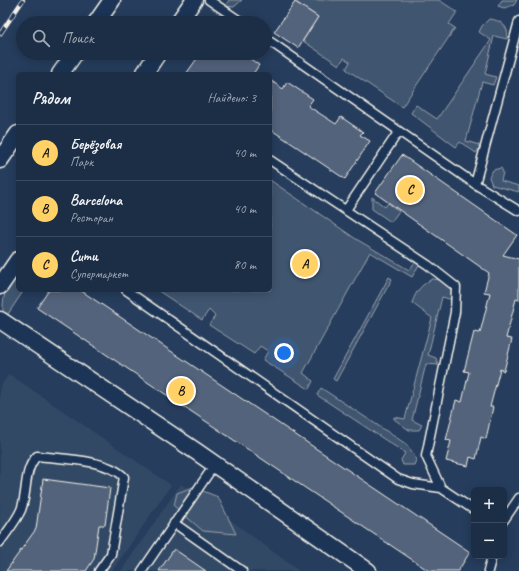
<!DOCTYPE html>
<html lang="ru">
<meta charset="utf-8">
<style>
body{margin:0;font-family:Caveat,sans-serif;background:#293a51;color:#f1f3f6}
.controls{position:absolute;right:12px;bottom:12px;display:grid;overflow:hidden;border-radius:6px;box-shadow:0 2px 10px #0003}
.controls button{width:36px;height:36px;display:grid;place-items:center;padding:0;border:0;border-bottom:1px solid #3a4a5f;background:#1c2e46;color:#f1f3f6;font:20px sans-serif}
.you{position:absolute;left:284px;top:353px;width:14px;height:14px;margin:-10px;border:3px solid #fff;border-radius:50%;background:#1a73e8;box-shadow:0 0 0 6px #1a73e833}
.badge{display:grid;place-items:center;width:26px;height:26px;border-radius:50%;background:#ffd166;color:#111;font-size:13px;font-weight:700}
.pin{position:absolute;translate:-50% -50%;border:2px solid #fff;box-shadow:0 1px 4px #0006}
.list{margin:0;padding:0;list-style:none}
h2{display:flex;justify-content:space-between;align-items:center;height:52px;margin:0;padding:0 16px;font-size:17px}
h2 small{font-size:13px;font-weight:400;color:#a0a8b3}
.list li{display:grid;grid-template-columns:26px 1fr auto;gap:12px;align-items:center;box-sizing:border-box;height:56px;padding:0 16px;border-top:1px solid #3a4a5f}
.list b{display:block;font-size:15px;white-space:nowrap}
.list p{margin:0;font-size:13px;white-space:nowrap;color:#a0a8b3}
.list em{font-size:13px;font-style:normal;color:#a0a8b3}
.icon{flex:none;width:22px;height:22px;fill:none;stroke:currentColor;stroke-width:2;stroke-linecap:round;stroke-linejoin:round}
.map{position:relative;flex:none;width:519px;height:571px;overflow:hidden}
.search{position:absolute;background:#1c2e46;box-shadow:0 2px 10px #0003;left:16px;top:16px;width:256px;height:44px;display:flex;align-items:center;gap:10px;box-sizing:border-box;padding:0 14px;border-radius:22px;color:#a0a8b3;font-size:15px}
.panel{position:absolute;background:#1c2e46;box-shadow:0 2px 10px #0003;left:16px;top:72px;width:256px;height:220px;border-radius:6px}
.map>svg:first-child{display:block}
</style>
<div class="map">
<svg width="519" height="571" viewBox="0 0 519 571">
<rect width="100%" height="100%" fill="#263d5d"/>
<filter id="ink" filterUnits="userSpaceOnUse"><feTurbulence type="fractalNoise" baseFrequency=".025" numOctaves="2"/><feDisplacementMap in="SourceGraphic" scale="8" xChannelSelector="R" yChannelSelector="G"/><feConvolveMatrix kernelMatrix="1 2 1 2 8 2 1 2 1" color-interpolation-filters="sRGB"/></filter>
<g filter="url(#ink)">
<!-- built -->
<path fill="#334966" d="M 9,374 L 171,485 L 112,571 L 0,571 L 0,387 Z
M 181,484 L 194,493 L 299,571 L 121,571 Z"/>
<!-- green -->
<path fill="#40546f" stroke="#9aa2ac" d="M 229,0 L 242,0 L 234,7 L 225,6 Z
M 293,0 L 439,0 L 457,12 L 449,24 L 455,28 L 402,107 L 346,69 L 350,62 L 344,58 L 339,65 L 303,41 L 318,17 Z
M 502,0 L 517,0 L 514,5 L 504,8 L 498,6 Z
M 201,16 L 209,16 L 207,23 L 193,23 Z
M 489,19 C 500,20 510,26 507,39 L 494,36 L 485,74 L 496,77 L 493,85 L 482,82 L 466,141 L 479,145 L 479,149 L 476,153 L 460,142 L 456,147 L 411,113 L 416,105 L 437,119 L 491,40 L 479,32 L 482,26 Z
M 501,168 L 503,172 L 501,181 L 519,186 L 519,192 L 492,185 L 489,177 L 493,170 Z
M 270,180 L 356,239 L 409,270 L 416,261 L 420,263 L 412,277 L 370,252 L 303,373 L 313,381 L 309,389 L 263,360 L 268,351 L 260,346 L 254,354 L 209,325 L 215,316 L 209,310 L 202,320 L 157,290 L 270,290 Z
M 372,197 L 385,207 L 388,203 L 399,211 L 391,222 L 372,209 Z
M 18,266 L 18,290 L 24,290 L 4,320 C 0,301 7,281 18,266 Z
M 389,277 L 392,279 L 336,381 L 333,379 Z
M 432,279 C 447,280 452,286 453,300 L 442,297 L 428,355 L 436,358 L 438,365 L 426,364 L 412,420 L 422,425 L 419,430 L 409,430 L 394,419 L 394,417 L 405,419 L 432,318 L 412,303 C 416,291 421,285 432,279 Z
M 321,388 L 406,444 L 413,453 L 416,460 L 414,465 L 403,465 L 401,460 L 405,453 L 317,395 Z
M 193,487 L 218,497 L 236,534 L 203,531 L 174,506 L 177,493 Z"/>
<!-- building -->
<path fill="#52647b" stroke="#f4f1e8" d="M 295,2 L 318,17 L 298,48 L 274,32 Z
M 201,53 L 242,53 L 259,65 L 253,74 L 186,74 Z
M 270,80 L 283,89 L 287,82 L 313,99 L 308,106 L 336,124 L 341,117 L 363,132 L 360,135 L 370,141 L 345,179 L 270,129 Z
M 402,155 L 517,235 L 503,255 L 519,259 L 519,300 L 516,299 L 506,338 L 512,339 L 504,371 L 500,369 L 490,407 L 493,407 L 486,439 L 481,437 L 476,459 L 470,457 L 468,466 L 446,461 L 451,441 L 446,440 L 456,400 L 462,402 L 469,372 L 464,371 L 474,332 L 480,333 L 490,293 L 484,292 L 489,273 L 375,193 Z
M 49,290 L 80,290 L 470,552 L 458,571 L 429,571 L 37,308 Z
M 43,479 L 110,488 L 105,525 L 99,525 L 94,559 L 86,571 L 6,571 L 36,529 Z
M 174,549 L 206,571 L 159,571 Z"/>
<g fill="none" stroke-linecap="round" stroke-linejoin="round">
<defs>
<path id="lane" d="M 209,0 L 243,23
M 265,38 L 475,184 L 519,211
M 270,160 L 428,265 L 456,287 L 455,312 L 426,456 L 441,488
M 475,184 L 519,21
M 346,210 L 399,131
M 126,290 L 398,479 L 413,484 L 441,488 L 474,510
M 504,520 L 519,498
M 174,523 L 242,571
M 0,542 C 7,532 16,521 21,510 C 28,493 23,470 37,456 C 61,459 107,459 124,477 L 111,554 L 99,571
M 142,571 L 215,464
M 488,571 L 492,556"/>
<path id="street" d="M 96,23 L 112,0
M 178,23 L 194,0
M 60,74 L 75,53
M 144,74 L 158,53
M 0,160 L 18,134
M 0,286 L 18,260
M 0,320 L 197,452 L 368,571"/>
</defs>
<!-- lane casing -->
<use href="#lane" stroke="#f4f1e8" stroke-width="11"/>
<!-- street casing -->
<use href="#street" stroke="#f4f1e8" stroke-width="19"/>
<!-- lane -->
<use href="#lane" stroke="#1d3557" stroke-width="8"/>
<!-- street -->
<use href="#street" stroke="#1d3557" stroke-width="16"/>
<defs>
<path id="rail" d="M 0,34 L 23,0"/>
</defs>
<!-- rail casing -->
<use href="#rail" stroke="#f4f1e8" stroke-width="4.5"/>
<!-- rail -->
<use href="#rail" stroke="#1d3557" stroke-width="3" stroke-dasharray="9" stroke-linecap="butt"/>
</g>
</g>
</svg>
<div class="controls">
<button>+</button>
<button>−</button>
</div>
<div class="you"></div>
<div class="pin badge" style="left:305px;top:264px">A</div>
<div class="pin badge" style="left:181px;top:391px">B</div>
<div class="pin badge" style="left:410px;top:190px">C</div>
<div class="search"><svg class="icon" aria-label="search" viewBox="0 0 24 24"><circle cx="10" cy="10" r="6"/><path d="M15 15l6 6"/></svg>Поиск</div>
<section class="panel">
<h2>Рядом<small>Найдено: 3</small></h2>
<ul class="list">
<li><span class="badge">A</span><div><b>Берёзовая</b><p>Парк</p></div><em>40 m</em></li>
<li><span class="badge">B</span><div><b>Barcelona</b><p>Ресторан</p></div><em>40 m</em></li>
<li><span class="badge">C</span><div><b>Сити</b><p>Супермаркет</p></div><em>80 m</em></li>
</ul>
</section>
</div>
